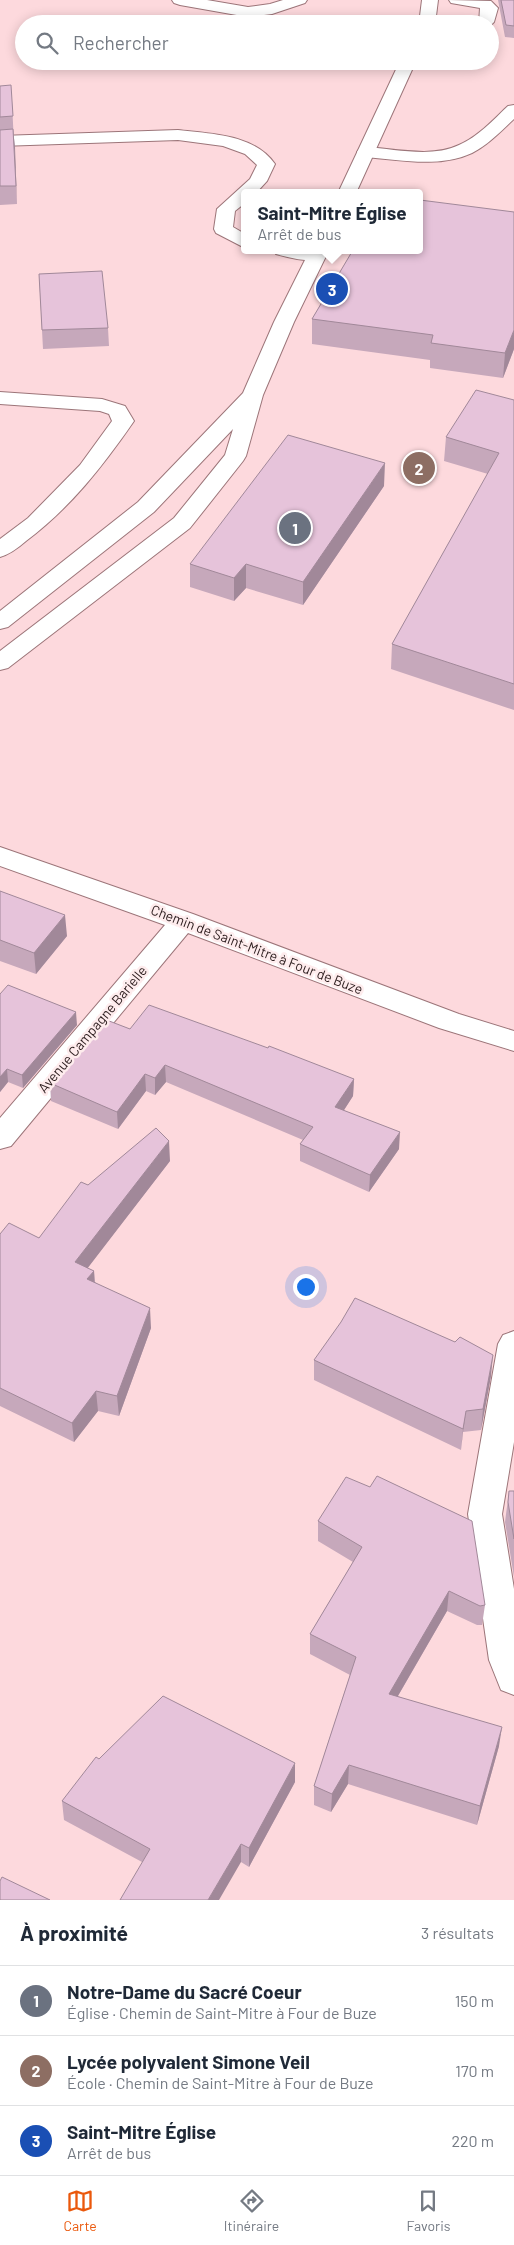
<!DOCTYPE html>
<html lang="fr">
<meta charset="utf-8">
<style>
body{margin:0;font-family:Barlow,sans-serif;background:#f2f2f3;color:#1f2937}
.you{position:absolute;left:305px;top:1286px;width:18px;height:18px;margin:-12px;border:4px solid #fff;border-radius:50%;background:#1a73e8;box-shadow:0 0 0 8px #1a73e833}
.badge{display:grid;place-items:center;width:32px;height:32px;border-radius:50%;background:#ea580c;color:#fff;font-size:16px;font-weight:700}
.pin{position:absolute;translate:-50% -50%;border:2px solid #fff;box-shadow:0 1px 5px #0006}
.popup{position:absolute;left:241px;top:189px;width:182px;height:65px;box-sizing:border-box;display:grid;place-content:center;border-radius:5px;background:#fff;filter:drop-shadow(0 1px 4px #0005);font-size:16px;white-space:nowrap;color:#747a83}
.popup b{font-size:19px;color:#1f2937}
.popup::after{content:'';position:absolute;left:50%;top:100%;margin-left:-10px;border:10px solid transparent;border-top-color:#fff}
.list{margin:0;padding:0;list-style:none}
h2{display:flex;justify-content:space-between;align-items:center;height:65px;margin:0;padding:0 20px;font-size:21px}
h2 small{font-size:16px;font-weight:400;color:#747a83}
.list li{display:grid;grid-template-columns:32px 1fr auto;gap:15px;align-items:center;box-sizing:border-box;height:70px;padding:0 20px;border-top:1px solid #e0e1e3}
.list b{display:block;font-size:19px;white-space:nowrap}
.list p{margin:0;font-size:16px;white-space:nowrap;color:#747a83}
.list em{font-size:16px;font-style:normal;color:#747a83}
.icon{flex:none;width:28px;height:28px;fill:none;stroke:currentColor;stroke-width:2;stroke-linecap:round;stroke-linejoin:round}
.map{position:relative;flex:none;width:514px;height:1900px;overflow:hidden}
.search{position:absolute;background:#fff;box-shadow:0 2px 12px #0003;left:15px;right:15px;top:15px;height:55px;display:flex;align-items:center;gap:12px;box-sizing:border-box;padding:0 18px;border-radius:28px;color:#747a83;font-size:19px}
.sheet{height:275px;background:#fff}
nav{display:flex;justify-content:space-around;align-items:center;box-sizing:border-box;height:70px;border-top:1px solid #e0e1e3;background:#fff;font-size:14px;color:#747a83}
nav a{display:grid;justify-items:center;gap:2px}
nav .on{color:#ea580c}
.map>svg:first-child{display:block}
</style>
<div class="map">
<svg width="514" height="1900" viewBox="0 0 514 1900">
<rect width="100%" height="100%" fill="#fdd9dd"/>
<g fill="none" stroke-linecap="round" stroke-linejoin="round">
<defs>
<path id="lane" d="M 172,0 L 207,0 L 248,7 L 270,4 L 283,0 L 307,0 L 305,3 L 272,14 L 248,17 L 180,5 L 174,3 Z
M 449,0 L 491,1 L 498,8 L 494,22 L 490,26 L 490,24 L 479,24 L 480,8 L 451,3 Z
M 514,105 L 514,119 C 501,131 488,145 472,153 C 440,168 400,160 366,157 L 360,156 L 357,152 L 360,148 L 366,147 C 395,149 432,158 459,145 C 478,137 493,120 508,106 Z
M 178,130 C 211,134 254,134 275,164 L 267,181 L 256,193 L 245,193 L 245,203 L 235,211 L 233,227 L 245,234 L 245,248 L 216,233 L 214,229 L 217,209 L 250,179 L 257,165 L 245,154 L 223,146 L 178,140 L 0,146 L 0,136 Z
M 274,250 L 321,250 L 326,255 L 324,259 C 310,263 290,258 276,254 Z
M 0,392 L 102,399 L 125,406 L 134,421 C 103,466 70,508 26,541 C 18,548 10,554 0,557 L 0,539 L 28,518 L 80,465 L 112,421 L 109,414 L 100,411 L 0,404 Z"/>
<path id="street" d="M 422,0 L 438,0 L 435,24 L 419,24 Z
M 400,61 L 416,61 L 356,193 L 338,193 Z
M 310,250 L 329,250 L 294,322 L 263,395 L 246,456 L 243,461 L 190,528 L 8,668 L 0,670 L 0,651 L 174,518 L 225,455 L 233,429 L 154,512 L 8,627 L 0,629 L 0,611 L 138,502 L 243,393 L 274,322 Z
M 0,847 L 193,914 L 459,1014 L 514,1031 L 514,1051 L 439,1028 L 188,933 L 11,1146 L 0,1149 L 0,1118 L 165,925 L 0,866 Z
M 514,1331 L 514,1442 L 502,1514 L 514,1589 L 514,1695 L 501,1690 L 489,1660 L 468,1514 L 498,1344 L 503,1335 Z"/>
</defs>
<!-- lane casing -->
<use href="#lane" stroke="#9c7579" stroke-width="2"/>
<!-- street casing -->
<use href="#street" stroke="#9c7579" stroke-width="2"/>
<!-- lane -->
<use href="#lane" fill="#fff" fill-rule="evenodd"/>
<!-- street -->
<use href="#street" fill="#fff" fill-rule="evenodd"/>
</g>
<!-- wall -->
<path fill="#c6a8bb" d="M 498,0 L 514,0 L 514,38 L 505,37 Z
M 0,86 L 12,103 L 17,204 L 0,205 Z
M 353,250 L 514,349 L 503,378 L 430,368 L 430,360 L 312,344 L 312,319 Z
M 39,274 L 108,328 L 109,346 L 43,349 Z
M 514,400 L 514,710 L 391,669 L 392,644 L 488,474 L 444,461 L 446,437 Z
M 384,486 L 303,605 L 246,588 L 234,601 L 190,587 L 190,564 Z
M 0,891 L 67,936 L 36,974 L 0,961 Z
M 0,994 L 77,1025 L 23,1088 L 8,1082 L 0,1092 Z
M 130,1029 L 354,1079 L 353,1096 L 344,1110 L 399,1149 L 369,1192 L 300,1161 L 300,1144 L 303,1140 L 166,1082 L 155,1095 L 146,1091 L 118,1129 L 51,1101 L 50,1083 Z
M 170,1161 L 87,1268 L 94,1271 L 95,1282 L 151,1328 L 119,1416 L 98,1411 L 74,1442 L 0,1406 L 0,1234 L 39,1238 L 88,1185 Z
M 314,1360 L 491,1376 L 481,1430 L 463,1432 L 461,1450 L 314,1380 Z
M 509,1491 L 514,1491 L 514,1577 L 505,1522 Z
M 318,1521 L 485,1605 L 482,1625 L 477,1625 L 447,1611 L 398,1696 L 499,1746 L 477,1825 L 348,1784 L 331,1812 L 314,1805 L 314,1786 L 350,1675 L 310,1654 L 310,1634 L 353,1562 L 318,1541 Z
M 99,1759 L 295,1782 L 249,1867 L 241,1862 L 142,1862 L 64,1820 L 62,1801 Z"/>
<!-- shaded-wall -->
<path fill="#a18899" d="M 13,129 L 15,147 L 17,204 L 16,186 Z
M 514,330 L 514,349 L 503,378 L 505,353 Z
M 385,463 L 384,486 L 303,605 L 303,582 Z
M 246,564 L 246,588 L 234,601 L 234,578 Z
M 65,915 L 67,936 L 36,974 L 34,953 Z
M 76,1012 L 77,1025 L 23,1088 L 22,1075 Z
M 165,1065 L 166,1082 L 155,1095 L 155,1078 Z
M 7,1069 L 8,1082 L 0,1092 L 0,1077 Z
M 145,1074 L 146,1091 L 118,1129 L 117,1112 Z
M 354,1079 L 353,1096 L 335,1124 L 335,1107 Z
M 400,1132 L 399,1149 L 369,1192 L 370,1175 Z
M 169,1141 L 170,1161 L 77,1282 L 75,1262 Z
M 94,1271 L 95,1291 L 87,1279 Z
M 150,1308 L 151,1328 L 119,1416 L 117,1396 Z
M 493,1355 L 491,1376 L 481,1430 L 483,1409 Z
M 96,1391 L 98,1411 L 74,1442 L 72,1423 Z
M 466,1411 L 463,1432 L 461,1450 L 463,1429 Z
M 449,1591 L 447,1611 L 388,1713 L 389,1694 Z
M 502,1727 L 499,1746 L 477,1825 L 480,1806 Z
M 295,1763 L 295,1782 L 249,1867 L 249,1848 Z
M 349,1765 L 348,1784 L 331,1812 L 332,1794 Z
M 241,1844 L 241,1862 L 219,1900 L 208,1900 Z"/>
<!-- building -->
<path fill="#e6c3da" stroke="#a18899" d="M 501,0 L 514,0 L 514,26 L 506,25 Z
M 11,85 L 13,116 L 0,117 L 0,86 Z
M 13,129 L 16,186 L 0,186 L 0,130 Z
M 420,200 L 514,212 L 514,330 L 505,353 L 431,343 L 433,335 L 312,319 L 353,250 L 420,250 Z
M 102,271 L 108,328 L 42,330 L 39,274 Z
M 476,390 L 514,400 L 514,684 L 392,644 L 499,453 L 446,437 Z
M 288,435 L 385,463 L 303,582 L 246,564 L 234,578 L 190,564 Z
M 0,891 L 65,915 L 34,953 L 0,940 Z
M 8,985 L 76,1012 L 22,1075 L 7,1069 L 0,1077 L 0,994 Z
M 149,1005 L 268,1048 L 269,1046 L 354,1079 L 335,1107 L 400,1132 L 370,1175 L 300,1144 L 313,1127 L 165,1065 L 155,1078 L 145,1074 L 117,1112 L 50,1083 L 104,1019 L 130,1029 Z
M 156,1128 L 169,1141 L 75,1262 L 94,1271 L 87,1279 L 150,1308 L 117,1396 L 96,1391 L 72,1423 L 0,1388 L 0,1234 L 9,1223 L 39,1238 L 81,1182 L 88,1185 Z
M 355,1298 L 455,1342 L 460,1337 L 493,1355 L 483,1409 L 466,1411 L 463,1429 L 314,1360 L 341,1322 Z
M 377,1476 L 472,1521 L 485,1605 L 480,1606 L 449,1591 L 389,1694 L 502,1727 L 480,1806 L 349,1765 L 332,1794 L 314,1786 L 356,1657 L 310,1634 L 362,1547 L 318,1521 L 346,1477 L 370,1487 Z
M 509,1491 L 514,1491 L 514,1539 L 508,1502 Z
M 163,1696 L 295,1763 L 249,1848 L 241,1844 L 208,1900 L 120,1900 L 150,1849 L 62,1801 L 96,1757 L 99,1759 Z
M 2,1877 L 50,1900 L 0,1900 L 0,1881 Z"/>
<g text-anchor="middle" dominant-baseline="central" stroke-width="5" stroke-linejoin="round" paint-order="stroke">
<!-- street labels -->
<g font-size="14" fill="#2b1c1d" stroke="#feeced">
<text transform="translate(257 949) rotate(21)">Chemin de Saint-Mitre à Four de Buze</text>
<text transform="translate(92 1029) rotate(-50)">Avenue Campagne Barielle</text>
</g>
</g>
</svg>
<div class="you"></div>
<div class="pin badge" style="left:295px;top:528px;background:#6b7280">1</div>
<div class="pin badge" style="left:419px;top:468px;background:#8d6e63">2</div>
<div class="pin badge" style="left:332px;top:289px;background:#1a4fb4">3</div>
<div class="popup"><b>Saint-Mitre Église</b>Arrêt de bus</div>
<div class="search"><svg class="icon" aria-label="search" viewBox="0 0 24 24"><circle cx="10" cy="10" r="6"/><path d="M15 15l6 6"/></svg>Rechercher</div>
</div>
<section class="sheet">
<h2>À proximité<small>3 résultats</small></h2>
<ul class="list">
<li><span class="badge" style="background:#6b7280">1</span><div><b>Notre-Dame du Sacré Coeur</b><p>Église · Chemin de Saint-Mitre à Four de Buze</p></div><em>150 m</em></li>
<li><span class="badge" style="background:#8d6e63">2</span><div><b>Lycée polyvalent Simone Veil</b><p>École · Chemin de Saint-Mitre à Four de Buze</p></div><em>170 m</em></li>
<li><span class="badge" style="background:#1a4fb4">3</span><div><b>Saint-Mitre Église</b><p>Arrêt de bus</p></div><em>220 m</em></li>
</ul>
</section>
<nav>
<a class="on"><svg class="icon" aria-label="map" viewBox="0 0 24 24"><path d="M3 6l6-2 6 2 6-2v14l-6 2-6-2-6 2zM9 4v14M15 6v14"/></svg>Carte</a>
<a><svg class="icon" aria-label="directions" viewBox="0 0 24 24"><path d="M12 3l9 9-9 9-9-9zM9 14v-3h6M13 9l2 2-2 2"/></svg>Itinéraire</a>
<a><svg class="icon" aria-label="saved" viewBox="0 0 24 24"><path d="M7 4h10v16l-5-4-5 4z"/></svg>Favoris</a>
</nav>
